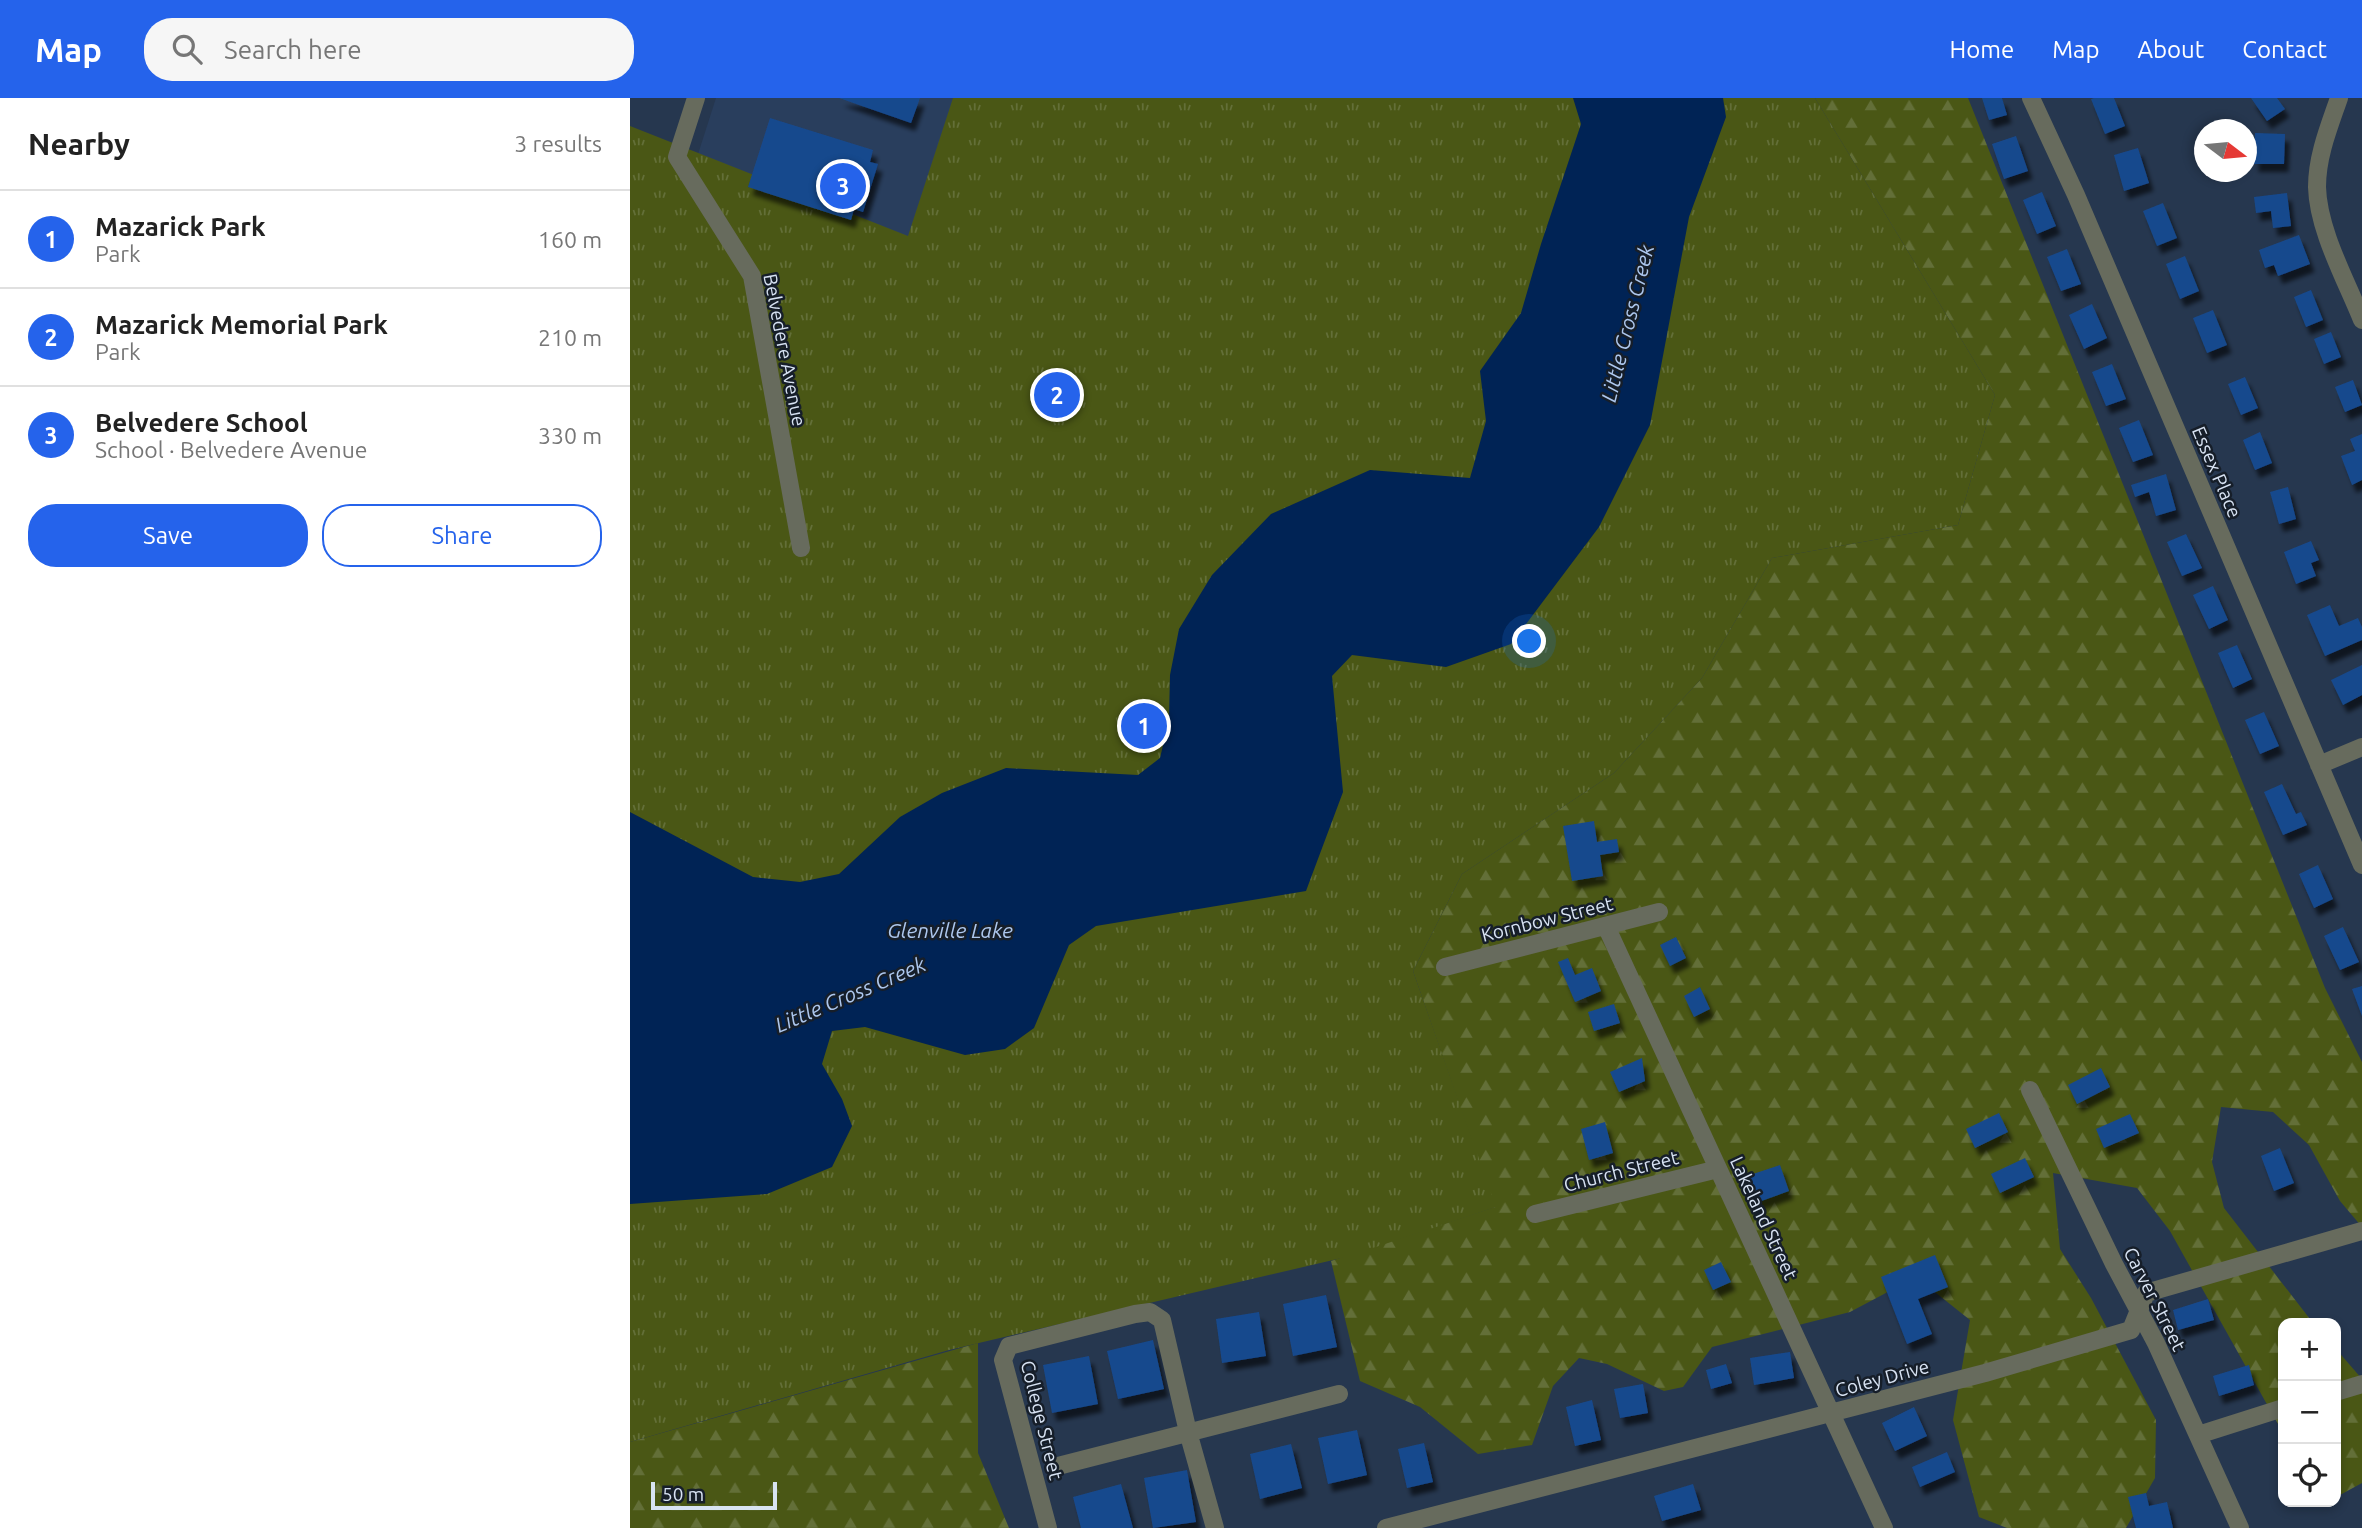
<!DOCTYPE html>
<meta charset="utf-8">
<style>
body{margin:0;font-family:Ubuntu,sans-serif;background:#f6f6f6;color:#222}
.controls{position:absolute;right:21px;bottom:21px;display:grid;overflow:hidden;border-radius:14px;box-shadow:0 4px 10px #0003}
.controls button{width:63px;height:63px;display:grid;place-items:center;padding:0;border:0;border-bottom:2px solid #e0e0e0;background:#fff;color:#222;font:35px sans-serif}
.compass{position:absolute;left:1564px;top:21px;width:63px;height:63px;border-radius:50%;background:#fff;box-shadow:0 4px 10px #0003;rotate:106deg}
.scale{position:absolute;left:21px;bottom:18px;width:126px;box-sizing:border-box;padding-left:7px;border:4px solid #d8e3f3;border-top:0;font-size:19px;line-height:24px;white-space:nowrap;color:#d8e3f3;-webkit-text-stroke:5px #161e29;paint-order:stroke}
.you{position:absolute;left:900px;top:544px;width:24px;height:24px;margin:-18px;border:5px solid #fff;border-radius:50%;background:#1a73e8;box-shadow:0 0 0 10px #1a73e833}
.badge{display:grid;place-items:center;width:46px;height:46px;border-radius:50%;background:#2563eb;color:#fff;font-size:23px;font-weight:700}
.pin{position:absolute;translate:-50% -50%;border:4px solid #fff;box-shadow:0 2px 7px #0006}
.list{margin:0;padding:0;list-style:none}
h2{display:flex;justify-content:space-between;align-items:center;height:91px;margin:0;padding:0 28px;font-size:30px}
h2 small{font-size:23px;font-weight:400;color:#767676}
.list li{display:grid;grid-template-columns:46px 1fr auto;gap:21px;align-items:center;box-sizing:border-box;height:98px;padding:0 28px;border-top:2px solid #e0e0e0}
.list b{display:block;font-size:26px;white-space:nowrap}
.list p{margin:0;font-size:23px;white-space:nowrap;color:#767676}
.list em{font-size:23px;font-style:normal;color:#767676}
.actions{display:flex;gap:14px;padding:21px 28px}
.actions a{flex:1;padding:16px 0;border:2px solid #2563eb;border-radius:28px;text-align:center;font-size:24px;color:#2563eb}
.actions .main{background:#2563eb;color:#fff}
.icon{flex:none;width:38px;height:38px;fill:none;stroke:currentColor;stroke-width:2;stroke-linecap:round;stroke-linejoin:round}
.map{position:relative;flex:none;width:1732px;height:1430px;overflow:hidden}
header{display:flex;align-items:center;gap:42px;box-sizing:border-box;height:98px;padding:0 35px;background:#2563eb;color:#fff}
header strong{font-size:33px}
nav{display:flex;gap:38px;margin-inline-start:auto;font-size:24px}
.search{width:490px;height:63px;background:#f6f6f6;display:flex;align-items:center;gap:18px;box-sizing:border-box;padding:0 24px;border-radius:28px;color:#767676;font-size:26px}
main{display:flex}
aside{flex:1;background:#fff}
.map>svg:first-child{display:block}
</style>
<header>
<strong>Map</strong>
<div class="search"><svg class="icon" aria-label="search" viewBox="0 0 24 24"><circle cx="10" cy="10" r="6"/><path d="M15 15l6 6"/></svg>Search here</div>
<nav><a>Home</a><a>Map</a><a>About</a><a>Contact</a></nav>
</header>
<main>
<aside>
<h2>Nearby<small>3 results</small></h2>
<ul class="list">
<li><span class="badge">1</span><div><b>Mazarick Park</b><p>Park</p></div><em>160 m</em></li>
<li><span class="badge">2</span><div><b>Mazarick Memorial Park</b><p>Park</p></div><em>210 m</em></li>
<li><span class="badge">3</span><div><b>Belvedere School</b><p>School · Belvedere Avenue</p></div><em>330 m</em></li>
</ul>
<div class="actions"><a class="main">Save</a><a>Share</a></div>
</aside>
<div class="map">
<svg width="1732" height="1430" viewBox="0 0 1732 1430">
<defs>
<pattern id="forest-firs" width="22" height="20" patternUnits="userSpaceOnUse" patternTransform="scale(1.75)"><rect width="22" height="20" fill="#4a5715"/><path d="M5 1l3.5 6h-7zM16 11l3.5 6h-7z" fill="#636f38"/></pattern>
<pattern id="park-tufts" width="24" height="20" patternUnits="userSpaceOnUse" patternTransform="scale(1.75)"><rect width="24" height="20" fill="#4a5715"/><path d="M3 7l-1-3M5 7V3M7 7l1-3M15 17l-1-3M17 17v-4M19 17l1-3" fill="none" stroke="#636f38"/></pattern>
<filter id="shadow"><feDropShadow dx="4.5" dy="8" stdDeviation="2" flood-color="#0009"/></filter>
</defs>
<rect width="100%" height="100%" fill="#26374f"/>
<!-- built -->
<path fill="#293e5d" d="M 86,0 L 356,0 L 317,207 L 45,128 Z"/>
<!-- forest -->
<path fill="url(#forest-firs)" d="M 1185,0 L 1338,0 L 1695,890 L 1732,964 L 1732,1129 L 1710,1103 L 1679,1047 L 1643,1014 L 1591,1009 L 1582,1064 L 1594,1110 L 1683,1225 L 1653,1225 L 1653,1335 L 1540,1133 L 1507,1090 L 1423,1075 L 1430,1151 L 1461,1200 L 1526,1322 L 1525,1380 L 1496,1430 L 1377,1430 L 1349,1419 L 1323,1322 L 1340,1222 L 1286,1179 L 1220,1214 L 1082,1249 L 1053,1289 L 1034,1293 L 977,1266 L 949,1260 L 923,1288 L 902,1347 L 848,1356 L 790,1309 L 730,1283 L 701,1163 L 865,1109 L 783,873 L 832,776 L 984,675 L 1072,580 L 1142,460 L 1328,427 L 1365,297 Z
M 348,1245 L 348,1355 L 379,1430 L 0,1430 L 0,1344 Z
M 1706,1251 L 1732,1281 L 1732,1385 L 1710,1397 L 1706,1393 Z"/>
<!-- park -->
<path fill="url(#park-tufts)" d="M 323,0 L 1185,0 L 1365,297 L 1328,427 L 1142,460 L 1072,580 L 984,675 L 832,776 L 783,873 L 866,1109 L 716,1159 L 319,1252 L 0,1344 L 0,28 L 278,138 Z"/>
<!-- water -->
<path fill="#002355" d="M 943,0 L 1093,0 L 1096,19 L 1059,119 L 1020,327 L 969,429 L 881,546 L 816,569 L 722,557 L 702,578 L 713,694 L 676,793 L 466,828 L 439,847 L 404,930 L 375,951 L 335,957 L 235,929 L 202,933 L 192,966 L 212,1001 L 222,1028 L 202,1069 L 137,1096 L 0,1106 L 0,714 L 123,779 L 170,784 L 209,776 L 270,719 L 312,695 L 376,670 L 508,677 L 530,660 L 539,622 L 540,577 L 549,531 L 582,477 L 641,416 L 740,372 L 840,380 L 856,323 L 850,273 L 891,215 L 911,146 L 951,26 Z"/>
<!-- building -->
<path fill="#17498d" filter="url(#shadow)" d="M 209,0 L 290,0 L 281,25 Z
M 1352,0 L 1372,0 L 1377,17 L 1359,22 Z
M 1464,0 L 1484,0 L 1495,28 L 1475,36 L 1461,1 Z
M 1621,0 L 1647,0 L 1655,11 L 1637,23 Z
M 140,20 L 243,52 L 240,64 L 248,66 L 233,114 L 224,111 L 221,122 L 118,89 Z
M 1625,35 L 1655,36 L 1654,66 L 1624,66 Z
M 1386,38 L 1398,73 L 1374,81 L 1362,46 Z
M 1508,50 L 1519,85 L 1494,93 L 1484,57 Z
M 1412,94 L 1426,128 L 1407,136 L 1393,102 Z
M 1657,95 L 1661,128 L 1643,130 L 1641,113 L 1626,115 L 1624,99 Z
M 1533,105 L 1547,140 L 1527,148 L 1513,113 Z
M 1669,137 L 1680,166 L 1648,178 L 1644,167 L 1635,170 L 1629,152 Z
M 1437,151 L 1451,186 L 1431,193 L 1417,159 Z
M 1555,158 L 1569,193 L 1550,201 L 1536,166 Z
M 1681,192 L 1693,222 L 1676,229 L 1664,199 Z
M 1462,206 L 1477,240 L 1454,251 L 1439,217 Z
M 1583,212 L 1597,247 L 1577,255 L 1563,220 Z
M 1701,234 L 1711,259 L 1694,266 L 1684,241 Z
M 1482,266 L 1496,301 L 1476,308 L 1462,274 Z
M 1615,279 L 1628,310 L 1611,317 L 1598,286 Z
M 1723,282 L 1732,307 L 1715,314 L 1705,289 Z
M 1509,322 L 1523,357 L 1503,364 L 1489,330 Z
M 1630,334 L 1642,365 L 1625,372 L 1613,342 Z
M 1732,336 L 1732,382 L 1722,387 L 1711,358 L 1725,353 L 1720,341 Z
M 1536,376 L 1546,412 L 1526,418 L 1519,394 L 1505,399 L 1501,387 Z
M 1658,389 L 1666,421 L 1649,426 L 1640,394 Z
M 1556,436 L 1572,470 L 1552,478 L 1537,444 Z
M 1681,443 L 1689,462 L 1681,465 L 1686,478 L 1666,486 L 1654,454 Z
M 1583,488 L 1598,522 L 1579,531 L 1563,497 Z
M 1700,507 L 1709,528 L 1728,520 L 1732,529 L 1732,542 L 1695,558 L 1677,517 Z
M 1607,547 L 1622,581 L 1603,590 L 1588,555 Z
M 1732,567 L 1732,597 L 1713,607 L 1701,582 Z
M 1634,614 L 1649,648 L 1630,656 L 1615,622 Z
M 1652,686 L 1666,716 L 1671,714 L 1677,727 L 1653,737 L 1634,694 Z
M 964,723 L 967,744 L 987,741 L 989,754 L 970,757 L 973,778 L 942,783 L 933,728 Z
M 1688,767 L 1703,801 L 1684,810 L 1669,776 Z
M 1713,829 L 1729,864 L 1710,872 L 1694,838 Z
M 1046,839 L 1056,860 L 1040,868 L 1030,847 Z
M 938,860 L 945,877 L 962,870 L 971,893 L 945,904 L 928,864 Z
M 1732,888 L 1732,918 L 1722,891 Z
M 1070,889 L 1080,911 L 1064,919 L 1054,898 Z
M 984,906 L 990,925 L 964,933 L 958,914 Z
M 1012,960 L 1015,983 L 989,994 L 980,974 Z
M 1471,970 L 1480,989 L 1447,1006 L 1438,987 Z
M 1369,1015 L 1378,1034 L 1345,1050 L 1336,1031 Z
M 1500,1016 L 1509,1035 L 1474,1050 L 1466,1031 Z
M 975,1024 L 983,1055 L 959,1062 L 951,1031 Z
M 1650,1050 L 1664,1085 L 1644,1093 L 1631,1058 Z
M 1395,1060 L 1404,1079 L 1370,1095 L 1361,1076 Z
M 1150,1067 L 1159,1093 L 1123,1106 L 1114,1079 Z
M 1305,1157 L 1318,1189 L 1288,1201 L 1302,1236 L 1277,1246 L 1251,1179 Z
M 1091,1164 L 1101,1184 L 1083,1192 L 1074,1172 Z
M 696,1197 L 707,1249 L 663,1258 L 653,1206 Z
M 1578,1201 L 1584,1222 L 1548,1232 L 1543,1212 Z
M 629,1214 L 636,1258 L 592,1265 L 586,1221 Z
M 523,1242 L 534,1291 L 488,1301 L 477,1253 Z
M 1160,1254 L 1164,1280 L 1124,1287 L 1120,1260 Z
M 459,1258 L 468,1306 L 422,1315 L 413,1267 Z
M 1096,1266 L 1102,1285 L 1081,1291 L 1076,1272 Z
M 1619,1267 L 1624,1287 L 1589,1298 L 1583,1278 Z
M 1013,1286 L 1018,1315 L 990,1320 L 984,1291 Z
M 962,1302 L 971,1342 L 945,1348 L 936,1309 Z
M 1284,1309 L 1297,1338 L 1265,1353 L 1252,1325 Z
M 727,1332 L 737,1377 L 698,1386 L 688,1340 Z
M 794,1345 L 803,1384 L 777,1390 L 768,1351 Z
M 661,1346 L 672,1390 L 630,1401 L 620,1356 Z
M 1317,1354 L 1325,1374 L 1290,1389 L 1282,1369 Z
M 557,1372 L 566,1424 L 523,1430 L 514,1380 Z
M 491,1386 L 503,1430 L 451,1430 L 443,1399 Z
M 1063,1386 L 1071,1412 L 1032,1423 L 1024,1398 Z
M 1516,1395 L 1519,1408 L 1537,1404 L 1543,1430 L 1506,1430 L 1498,1399 Z"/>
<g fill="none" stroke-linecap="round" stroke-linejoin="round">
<!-- street -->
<path stroke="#676b5d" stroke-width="18" d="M 66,0 L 47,59 L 122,178 L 171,450
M 1401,0 L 1446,97 L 1732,767
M 1709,0 C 1699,29 1687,58 1687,89 C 1688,132 1716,182 1732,222
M 1689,667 L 1732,649
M 976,828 L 1254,1430
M 815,869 L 1029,814
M 1400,992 L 1484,1166 L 1526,1245 L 1610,1430
M 905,1116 L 1088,1071
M 1706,1294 L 1732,1286
M 1568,1337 L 1653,1310
M 428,1368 L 709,1296
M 418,1430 L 373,1262 L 379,1248 L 505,1216 L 520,1214 L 532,1222 L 558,1334 L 585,1430
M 756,1430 L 1355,1275 L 1501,1232 L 1516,1195 L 1732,1133"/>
</g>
<g text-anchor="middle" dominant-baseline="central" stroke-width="5" stroke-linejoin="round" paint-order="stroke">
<!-- street labels -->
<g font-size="19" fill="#d8e3f3" stroke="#161e29">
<text transform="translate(155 252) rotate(79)">Belvedere Avenue</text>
<text transform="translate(1587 374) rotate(67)">Essex Place</text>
<text transform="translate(917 821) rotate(-14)">Kornbow Street</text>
<text transform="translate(991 1073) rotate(-14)">Church Street</text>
<text transform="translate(1134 1120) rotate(65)">Lakeland Street</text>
<text transform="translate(1525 1201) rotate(63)">Carver Street</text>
<text transform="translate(1252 1280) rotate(-15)">Coley Drive</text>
<text transform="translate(412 1322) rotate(76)">College Street</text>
</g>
<!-- water labels -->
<g font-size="21" font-style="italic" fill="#adc7ee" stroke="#161e29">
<text transform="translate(997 225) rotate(-76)">Little Cross Creek</text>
<text x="320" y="832">Glenville Lake</text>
<text transform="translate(220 896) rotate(-23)">Little Cross Creek</text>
</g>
</g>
</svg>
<div class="controls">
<button>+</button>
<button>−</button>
<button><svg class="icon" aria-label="locate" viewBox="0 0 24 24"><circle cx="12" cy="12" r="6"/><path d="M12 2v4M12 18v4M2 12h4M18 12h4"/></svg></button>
</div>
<svg class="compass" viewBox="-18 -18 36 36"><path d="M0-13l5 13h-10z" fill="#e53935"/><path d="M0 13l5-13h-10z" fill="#767676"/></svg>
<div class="scale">50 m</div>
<div class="you"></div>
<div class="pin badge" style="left:514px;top:628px">1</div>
<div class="pin badge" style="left:427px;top:297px">2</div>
<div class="pin badge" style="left:213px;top:88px">3</div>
</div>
</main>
